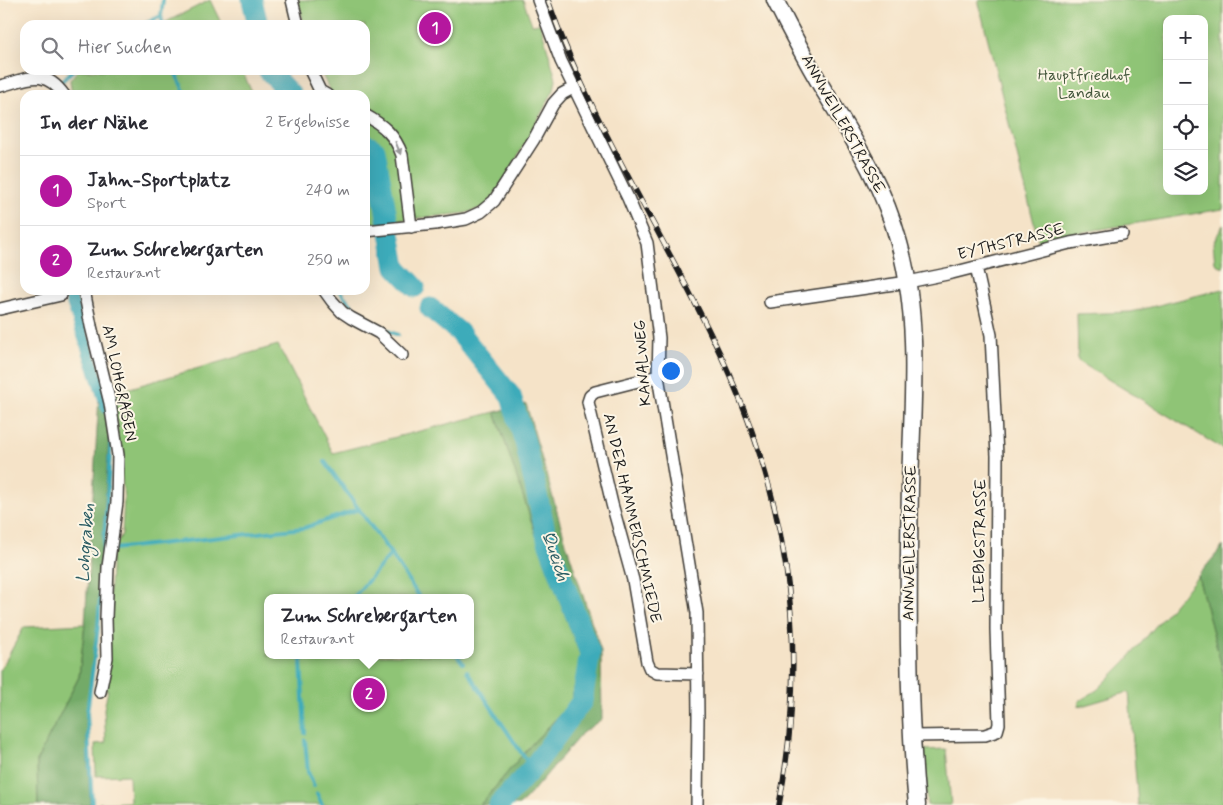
<!DOCTYPE html>
<html lang="de">
<meta charset="utf-8">
<style>
body{margin:0;font-family:Mynerve,sans-serif;background:#f7f7f7;color:#2b2b33}
.controls{position:absolute;right:15px;top:15px;display:grid;overflow:hidden;border-radius:10px;box-shadow:0 5px 20px #0002}
.controls button{width:45px;height:45px;display:grid;place-items:center;padding:0;border:0;border-bottom:1px solid #e1e1e2;background:#fff;color:#2b2b33;font:25px sans-serif}
.you{position:absolute;left:670px;top:370px;width:18px;height:18px;margin:-12px;border:4px solid #fff;border-radius:50%;background:#1a73e8;box-shadow:0 0 0 8px #1a73e833}
.badge{display:grid;place-items:center;width:32px;height:32px;border-radius:50%;background:#b5179e;color:#fff;font-size:16px;font-weight:700}
.pin{position:absolute;translate:-50% -50%;border:2px solid #fff;box-shadow:0 1px 5px #0006}
.popup{position:absolute;left:264px;top:594px;width:210px;height:65px;box-sizing:border-box;display:grid;place-content:center;border-radius:10px;background:#fff;filter:drop-shadow(0 1px 4px #0005);font-size:16px;white-space:nowrap;color:#7c7c81}
.popup b{font-size:19px;color:#2b2b33}
.popup::after{content:'';position:absolute;left:50%;top:100%;margin-left:-10px;border:10px solid transparent;border-top-color:#fff}
.list{margin:0;padding:0;list-style:none}
h2{display:flex;justify-content:space-between;align-items:center;height:65px;margin:0;padding:0 20px;font-size:21px}
h2 small{font-size:16px;font-weight:400;color:#7c7c81}
.list li{display:grid;grid-template-columns:32px 1fr auto;gap:15px;align-items:center;box-sizing:border-box;height:70px;padding:0 20px;border-top:1px solid #e1e1e2}
.list b{display:block;font-size:19px;white-space:nowrap}
.list p{margin:0;font-size:16px;white-space:nowrap;color:#7c7c81}
.list em{font-size:16px;font-style:normal;color:#7c7c81}
.icon{flex:none;width:28px;height:28px;fill:none;stroke:currentColor;stroke-width:2;stroke-linecap:round;stroke-linejoin:round}
.map{position:relative;flex:none;width:1223px;height:805px;overflow:hidden}
.search{position:absolute;background:#fff;box-shadow:0 5px 20px #0002;left:20px;top:20px;width:350px;height:55px;display:flex;align-items:center;gap:12px;box-sizing:border-box;padding:0 18px;border-radius:15px;color:#7c7c81;font-size:19px}
.panel{position:absolute;background:#fff;box-shadow:0 5px 20px #0002;left:20px;top:90px;width:350px;height:205px;border-radius:15px}
.map>svg:first-child{display:block}
</style>
<div class="map">
<svg width="1223" height="805" viewBox="0 0 1223 805">
<rect width="100%" height="100%" fill="#fcf5e5"/>
<filter id="ink" filterUnits="userSpaceOnUse"><feTurbulence type="fractalNoise" baseFrequency=".02" numOctaves="2"/><feDisplacementMap in="SourceGraphic" scale="10" xChannelSelector="R" yChannelSelector="G"/><feConvolveMatrix kernelMatrix="1 2 1 2 8 2 1 2 1" color-interpolation-filters="sRGB"/></filter>
<filter id="wash" filterUnits="userSpaceOnUse"><feTurbulence type="fractalNoise" baseFrequency=".0096" numOctaves="4" result="noise"/><feDisplacementMap in="SourceGraphic" scale="20" xChannelSelector="R" yChannelSelector="G"/><feGaussianBlur stdDeviation="1.12" result="paint"/><feColorMatrix in="noise" values="0 0 0 0 0 0 0 0 0 0 0 0 0 0 0 0 0 1.4 0 .05"/><feComposite in="paint" operator="in"/></filter>
<g filter="url(#wash)">
<rect width="100%" height="100%" fill="#f5e3c8"/>
<!-- green -->
<path fill="#8fc476" stroke="#567049" fill-rule="evenodd" d="M 210,0 L 222,25 L 160,25 Z
M 298,0 L 523,0 L 532,24 L 540,23 L 556,79 L 554,90 L 507,176 L 487,206 L 466,213 L 365,224 L 365,95 L 327,95 L 331,93 L 320,70 L 365,70 L 365,25 L 304,25 Z
M 978,0 L 1223,0 L 1223,209 L 1077,233 L 1039,243 ZM 1167,19 L 1204,19 L 1204,191 L 1167,191 Z
M 78,70 L 242,70 L 253,95 L 72,95 L 70,80 Z
M 1223,225 L 1223,268 L 1215,263 L 1213,243 Z
M 1223,289 L 1223,449 L 1078,361 L 1077,314 L 1131,312 Z
M 278,345 L 333,453 L 495,412 L 543,556 L 581,657 L 571,703 L 529,747 L 480,805 L 100,805 L 99,803 L 130,802 L 129,775 L 96,776 L 95,744 L 106,743 L 104,709 L 108,690 L 104,690 L 112,552 L 122,534 L 124,498 L 113,393 ZM 268,598 L 470,598 L 470,655 L 268,655 Z
M 1198,576 L 1223,671 L 1223,805 L 1138,805 L 1129,692 L 1078,707 L 1079,701 L 1097,690 L 1126,661 Z
M 85,624 L 79,677 L 37,760 L 38,805 L 0,805 L 0,671 L 24,627 Z
M 946,749 L 951,805 L 927,805 L 922,750 Z"/>
<!-- forest -->
<path fill="#73aa67" stroke="#486342" d="M 104,396 L 109,436 L 98,618 L 86,718 L 90,805 L 38,805 L 37,760 L 79,677 L 85,624 L 99,397 Z
M 526,404 L 566,543 L 601,651 L 602,719 L 582,733 L 526,799 L 519,805 L 480,805 L 529,747 L 571,703 L 581,657 L 543,556 L 495,412 Z
M 1223,546 L 1223,671 L 1198,576 Z"/>
<g fill="none" stroke-linecap="round" stroke-linejoin="round">
<!-- stream -->
<path stroke="#3cabba" stroke-width="4" d="M 142,25 L 161,16
M 163,25 L 161,16 L 163,0
M 174,70 L 186,95
M 62,81 L 73,70
M 339,290 L 355,309 L 376,326 L 398,335
M 325,462 L 391,554 L 353,598
M 113,549 L 304,528 L 359,509
M 391,554 L 420,598
M 457,655 L 463,663
M 467,671 L 532,769
M 305,733 L 301,661 L 306,655
M 305,740 L 308,772 L 314,786
M 317,794 L 322,805
M 92,805 L 87,713 L 98,628 L 111,440"/>
<!-- canal -->
<path stroke="#3cabba" stroke-width="12" d="M 68,290 L 107,408"/>
<!-- river -->
<path stroke="#3cabba" stroke-width="21" d="M 252,0 L 258,25
M 268,70 L 291,95
M 365,144 L 375,150 L 396,267 L 415,287
M 430,308 L 459,332 L 511,396 L 526,446 L 547,539 L 590,653 L 582,701 L 535,765 L 499,805"/>
</g>
</g>
<g filter="url(#ink)">
<g fill="none" stroke-linecap="round" stroke-linejoin="round">
<defs>
<path id="street" d="M 292,0 L 298,25
M 538,0 L 561,61 L 628,198 L 647,243 L 659,338 L 658,376 L 697,613 L 698,718 L 697,805
M 310,70 L 320,91 L 327,95
M 0,86 C 28,79 44,67 64,95
M 365,115 C 383,125 395,135 402,155 L 411,227
M 365,231 L 435,224 L 466,219 L 481,212 L 494,201 L 534,139 L 553,104 L 562,94 L 573,88
M 84,290 L 91,326 L 110,403 L 118,455 L 117,502 L 108,567 L 106,618 L 107,658 L 100,692
M 324,290 L 332,301 L 342,312 L 351,318 L 379,333 L 402,355
M 770,302 L 908,282 L 952,273 L 1070,243 L 1122,234
M 0,309 L 61,295
M 658,376 L 595,392 L 590,396 L 588,402 L 612,504 L 633,580 L 647,662 L 650,669 L 657,673 L 698,674
M 912,736 L 985,735 L 997,731 L 999,724 L 996,629 L 997,456 L 991,335 L 976,267"/>
<path id="secondary" d="M 775,0 C 790,30 806,60 823,89 C 853,138 884,186 899,243 C 921,321 912,406 910,486 C 908,592 907,699 917,805"/>
</defs>
<!-- street casing -->
<use href="#street" stroke="#3d3a36" stroke-width="14"/>
<!-- secondary casing -->
<use href="#secondary" stroke="#3d3a36" stroke-width="19"/>
<!-- street -->
<use href="#street" stroke="#fff" stroke-width="11"/>
<!-- secondary -->
<use href="#secondary" stroke="#fff" stroke-width="16"/>
<defs>
<path id="rail" d="M 548,0 C 589,118 658,225 712,337 C 787,489 811,638 779,805"/>
</defs>
<!-- rail casing -->
<use href="#rail" stroke="#1c1c1c" stroke-width="5.5"/>
<!-- rail -->
<use href="#rail" stroke="#fcf5e5" stroke-width="4" stroke-dasharray="11" stroke-linecap="butt"/>
</g>
<!-- one-way arrows -->
<defs><path id="oneway-solid" d="M-6-.8H1V-3.2L6.5 0L1 3.2V.8H-6Z" transform="scale(1.25)"/></defs>
<use fill="#999" href="#oneway-solid" transform="translate(398 148) rotate(68)"/>
</g>
<g text-anchor="middle" dominant-baseline="central" stroke-width="4" stroke-linejoin="round" paint-order="stroke">
<!-- park labels -->
<g font-size="16" fill="#44573c" stroke="#fcf5e5">
<text x="1084" y="75">Hauptfriedhof<tspan x="1084" dy="18">Landau</tspan></text>
</g>
<!-- street labels -->
<g font-size="16" fill="#1c1c1c" stroke="#fcf5e5">
<text transform="translate(843 124) rotate(61)">ANNWEILERSTRASSE</text>
<text transform="translate(1011 242) rotate(-14)">EYTHSTRASSE</text>
<text transform="translate(643 363) rotate(-94)">KANALWEG</text>
<text transform="translate(119 383) rotate(78)">AM LOHGRABEN</text>
<text transform="translate(632 518) rotate(77)">AN DER HAMMERSCHMIEDE</text>
<text transform="translate(980 541) rotate(-89)">LIEBIGSTRASSE</text>
<text transform="translate(910 543) rotate(-89)">ANNWEILERSTRASSE</text>
</g>
<!-- water labels -->
<g font-size="18" font-style="italic" fill="#2a5c63" stroke="#fcf5e5">
<text transform="translate(86 543) rotate(-86)">Lohgraben</text>
<text transform="translate(555 556) rotate(71)">Queich</text>
</g>
</g>
</svg>
<div class="controls">
<button>+</button>
<button>−</button>
<button><svg class="icon" aria-label="locate" viewBox="0 0 24 24"><circle cx="12" cy="12" r="6"/><path d="M12 2v4M12 18v4M2 12h4M18 12h4"/></svg></button>
<button><svg class="icon" aria-label="layers" viewBox="0 0 24 24"><path d="M12 4l9 5-9 5-9-5zM3 14l9 5 9-5"/></svg></button>
</div>
<div class="you"></div>
<div class="pin badge" style="left:435px;top:28px">1</div>
<div class="pin badge" style="left:369px;top:694px">2</div>
<div class="popup"><b>Zum Schrebergarten</b>Restaurant</div>
<div class="search"><svg class="icon" aria-label="search" viewBox="0 0 24 24"><circle cx="10" cy="10" r="6"/><path d="M15 15l6 6"/></svg>Hier suchen</div>
<section class="panel">
<h2>In der Nähe<small>2 Ergebnisse</small></h2>
<ul class="list">
<li><span class="badge">1</span><div><b>Jahn-Sportplatz</b><p>Sport</p></div><em>240 m</em></li>
<li><span class="badge">2</span><div><b>Zum Schrebergarten</b><p>Restaurant</p></div><em>250 m</em></li>
</ul>
</section>
</div>
